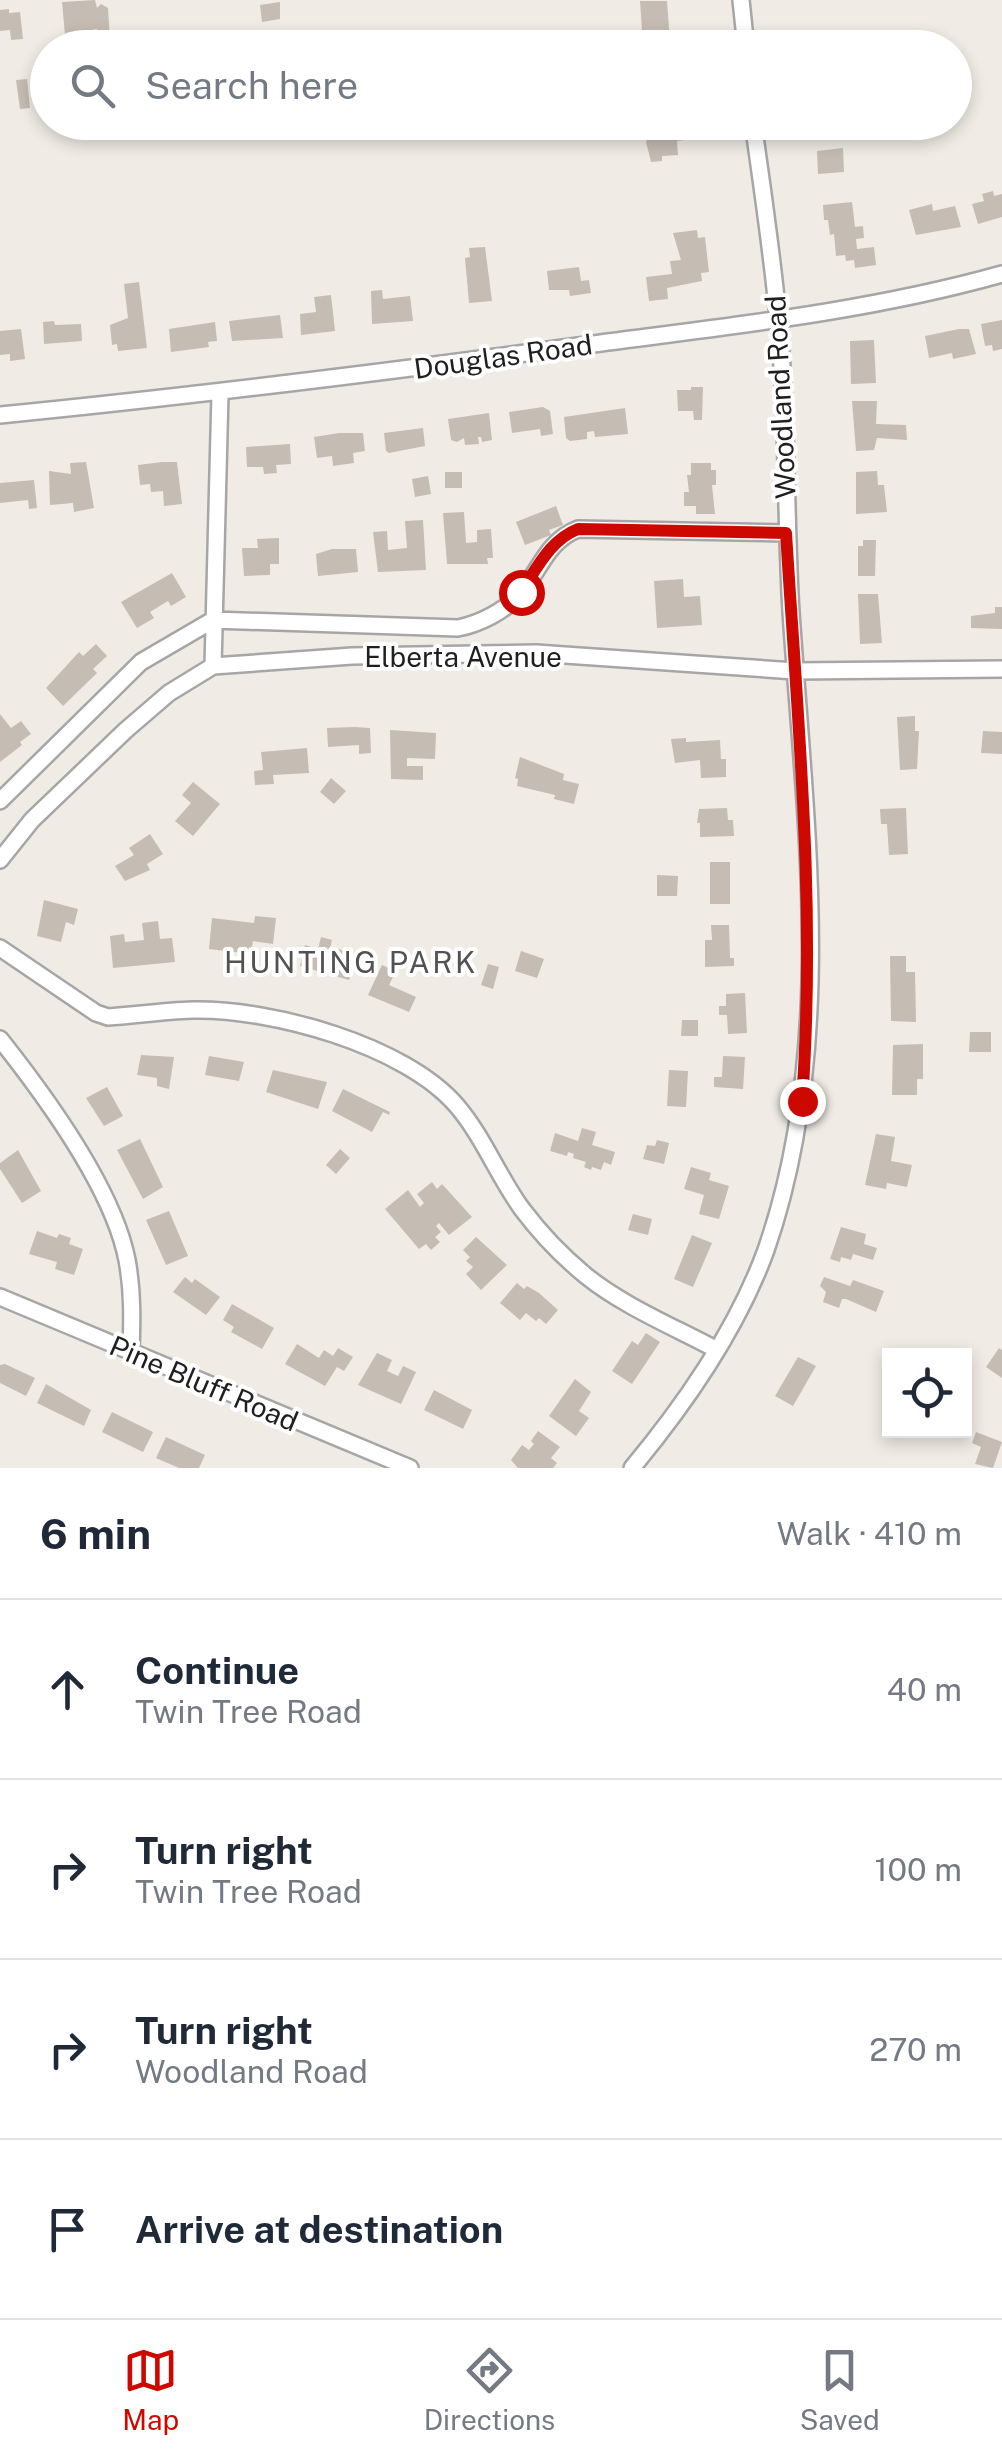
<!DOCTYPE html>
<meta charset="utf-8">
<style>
body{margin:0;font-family:"Public Sans",sans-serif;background:#f2f2f3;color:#1f2937}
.controls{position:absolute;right:30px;bottom:30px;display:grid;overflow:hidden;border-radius:0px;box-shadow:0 5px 15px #0003}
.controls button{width:90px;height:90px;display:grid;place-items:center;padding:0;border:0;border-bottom:2px solid #e0e1e3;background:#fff;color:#1f2937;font:50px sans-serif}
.stop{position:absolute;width:30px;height:30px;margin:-22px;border:8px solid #cd0800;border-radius:50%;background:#fff}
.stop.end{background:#cd0800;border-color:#fff;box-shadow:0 2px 10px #0008}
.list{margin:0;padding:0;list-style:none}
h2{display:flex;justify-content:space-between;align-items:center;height:130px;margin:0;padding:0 40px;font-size:42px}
h2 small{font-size:32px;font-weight:400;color:#747a83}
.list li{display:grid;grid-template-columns:65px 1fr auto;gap:30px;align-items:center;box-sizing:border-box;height:180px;padding:0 40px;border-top:2px solid #e0e1e3}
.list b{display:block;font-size:38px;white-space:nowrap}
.list p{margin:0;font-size:32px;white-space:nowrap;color:#747a83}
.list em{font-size:32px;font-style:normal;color:#747a83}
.icon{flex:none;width:55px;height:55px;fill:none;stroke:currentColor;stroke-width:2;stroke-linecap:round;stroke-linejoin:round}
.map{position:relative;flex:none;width:1002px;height:1468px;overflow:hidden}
.search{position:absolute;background:#fff;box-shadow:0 5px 15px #0003;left:30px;right:30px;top:30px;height:110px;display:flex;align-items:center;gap:25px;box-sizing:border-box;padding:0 35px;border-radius:55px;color:#747a83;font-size:38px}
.sheet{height:850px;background:#fff}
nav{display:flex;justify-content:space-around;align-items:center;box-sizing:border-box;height:140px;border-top:2px solid #e0e1e3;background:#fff;font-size:28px;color:#747a83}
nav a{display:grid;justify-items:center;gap:5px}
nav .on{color:#cd0800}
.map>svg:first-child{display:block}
</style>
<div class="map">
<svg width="1002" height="1468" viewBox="0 0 1002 1468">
<rect width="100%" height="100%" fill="#f0ece5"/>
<!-- building -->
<path fill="#c5bcb4" d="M 95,0 L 97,8 L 101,4 L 108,8 L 110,40 L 114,40 L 115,48 L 98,48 L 97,29 L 65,35 L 62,2 Z
M 640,1 L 667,1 L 670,42 L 643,45 Z
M 280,2 L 280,19 L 262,22 L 260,5 Z
M 9,9 L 9,13 L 20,12 L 23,39 L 11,40 L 10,30 L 0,31 L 0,10 Z
M 27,79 L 30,108 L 20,109 L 16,80 Z
M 682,122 L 684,140 L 677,141 L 678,155 L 662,156 L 662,161 L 651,162 L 646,142 L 650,132 L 649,123 Z
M 843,148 L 844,172 L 818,174 L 817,151 Z
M 993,191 L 994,196 L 1002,194 L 1002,217 L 978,224 L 972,204 L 984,201 L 982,194 Z
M 852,202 L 855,227 L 863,226 L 864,238 L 856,239 L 857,249 L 874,247 L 876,265 L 855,268 L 854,260 L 846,261 L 845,255 L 836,256 L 834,234 L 830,235 L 828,220 L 824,220 L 823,205 Z
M 932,204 L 933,211 L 955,206 L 961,227 L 916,235 L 909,210 Z
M 697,230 L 698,238 L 705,237 L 709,272 L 701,273 L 702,281 L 667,288 L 668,299 L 649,301 L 646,277 L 672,274 L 670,261 L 681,260 L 673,233 Z
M 485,247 L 492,301 L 469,303 L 465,258 L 470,257 L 469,248 Z
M 579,267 L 581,281 L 589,280 L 591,293 L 570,296 L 569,290 L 549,290 L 547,271 Z
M 139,282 L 147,348 L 118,351 L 117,344 L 112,345 L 110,325 L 128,318 L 124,284 Z
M 382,290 L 383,299 L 410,296 L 413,321 L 372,324 L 371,291 Z
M 331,295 L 335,331 L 301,335 L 300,314 L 316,312 L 314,297 Z
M 280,315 L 283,338 L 232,341 L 229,321 Z
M 1002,320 L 1002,349 L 993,351 L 992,345 L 985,346 L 981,324 Z
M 54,321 L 55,325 L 81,324 L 82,341 L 44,344 L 43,322 Z
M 215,322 L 217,341 L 208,342 L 209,347 L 171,352 L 169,329 Z
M 21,329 L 25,359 L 10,361 L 10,354 L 0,355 L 0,331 Z
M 959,329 L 969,329 L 976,354 L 953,359 L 952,353 L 929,358 L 925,336 Z
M 874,340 L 876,383 L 851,384 L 850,341 Z
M 691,387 L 703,387 L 702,420 L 694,420 L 693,411 L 678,411 L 677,390 L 691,390 Z
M 852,401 L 877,401 L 876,424 L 906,425 L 907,440 L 877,438 L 874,450 L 856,451 Z
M 543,407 L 550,411 L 553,434 L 541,436 L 540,429 L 512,433 L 509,412 Z
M 625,408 L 628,434 L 595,437 L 594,431 L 587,432 L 587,439 L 570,441 L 566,438 L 564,417 Z
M 489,413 L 492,440 L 482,442 L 481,437 L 478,437 L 479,444 L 465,445 L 464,438 L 457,442 L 451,440 L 448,419 Z
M 423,428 L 425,446 L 389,453 L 386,451 L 384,433 Z
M 339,433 L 363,433 L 365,451 L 353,453 L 354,463 L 333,466 L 332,456 L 317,458 L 314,437 Z
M 290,444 L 291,464 L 276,465 L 277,473 L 264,474 L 263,467 L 247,467 L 246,447 Z
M 86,462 L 94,508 L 74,512 L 73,503 L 50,505 L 49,471 L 71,474 L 70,463 Z
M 162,462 L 177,462 L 182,504 L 164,506 L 163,491 L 151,492 L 150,484 L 140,485 L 138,465 Z
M 691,463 L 711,463 L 711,470 L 716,470 L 716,485 L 712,485 L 715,514 L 696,514 L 696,506 L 684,506 L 684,492 L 689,492 L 687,475 L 691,475 Z
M 877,471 L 878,485 L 884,485 L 887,512 L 856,514 L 856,472 Z
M 445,472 L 462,472 L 462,488 L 445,488 Z
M 428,476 L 431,494 L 415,497 L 412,479 Z
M 34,480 L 37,508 L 29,509 L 28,500 L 0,503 L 0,483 Z
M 556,506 L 563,525 L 549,530 L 551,535 L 525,545 L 516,522 Z
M 464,512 L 466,543 L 477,542 L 477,530 L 491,529 L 493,558 L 487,558 L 488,564 L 447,564 L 443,513 Z
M 423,520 L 426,570 L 378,572 L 373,532 L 387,531 L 388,550 L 407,548 L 405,521 Z
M 279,538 L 279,564 L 270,564 L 270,575 L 244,576 L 242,548 L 258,548 L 257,539 Z
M 863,540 L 876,540 L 875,576 L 858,576 L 858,546 L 863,546 Z
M 332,549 L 356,549 L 358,572 L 318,576 L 316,554 Z
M 172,573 L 186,597 L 171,606 L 168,601 L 150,612 L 154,618 L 137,628 L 121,602 Z
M 683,579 L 684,597 L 700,596 L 702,625 L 657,628 L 654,581 Z
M 858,594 L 878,594 L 882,643 L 860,644 Z
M 995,607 L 1002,607 L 1002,629 L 971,628 L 971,616 L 995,613 Z
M 96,644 L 107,656 L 93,669 L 97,673 L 63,706 L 46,688 L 79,652 L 83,656 Z
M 0,714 L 11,728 L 21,721 L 31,734 L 20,742 L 22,745 L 0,762 Z
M 915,716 L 915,731 L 919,731 L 917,769 L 900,770 L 897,717 Z
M 355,727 L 370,728 L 371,753 L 359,754 L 359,745 L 328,747 L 327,728 Z
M 390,730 L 436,733 L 435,759 L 407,758 L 407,766 L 423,766 L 423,780 L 391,779 Z
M 983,731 L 1002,732 L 1002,754 L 981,753 Z
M 686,738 L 686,742 L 720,740 L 721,759 L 726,759 L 726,777 L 701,778 L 700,760 L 675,763 L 671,739 Z
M 307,748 L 309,773 L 273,775 L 274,784 L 255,785 L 254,771 L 263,770 L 261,752 Z
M 520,757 L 564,774 L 563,780 L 579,784 L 574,804 L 554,799 L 555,795 L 517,786 L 518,779 L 515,778 Z
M 331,778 L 346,791 L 334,804 L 320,792 Z
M 193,782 L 220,804 L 193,836 L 175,821 L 191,803 L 182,795 Z
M 727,808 L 728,820 L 733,820 L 734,836 L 700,837 L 700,823 L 697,823 L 699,809 Z
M 906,808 L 908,854 L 889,855 L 887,824 L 881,824 L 880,809 Z
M 150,834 L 163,854 L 147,864 L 150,870 L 125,881 L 115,866 L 134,855 L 129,848 Z
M 710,862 L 730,862 L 730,904 L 710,904 Z
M 657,875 L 678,876 L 677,896 L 657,896 Z
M 44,900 L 78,909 L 74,925 L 66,922 L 61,942 L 37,936 Z
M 255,916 L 276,918 L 273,944 L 253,941 L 251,954 L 209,949 L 212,918 L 254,923 Z
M 158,921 L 160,939 L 172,938 L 175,962 L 113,968 L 110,936 L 124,934 L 125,942 L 144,940 L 142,923 Z
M 711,925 L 729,925 L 730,958 L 734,958 L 734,966 L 705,967 L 705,940 L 712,940 Z
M 321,937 L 332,940 L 329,952 L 335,953 L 336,948 L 344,951 L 342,957 L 355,960 L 349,980 L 300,966 L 305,945 L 318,949 Z
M 521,951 L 544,959 L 537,978 L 515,971 Z
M 890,956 L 906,956 L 906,972 L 915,972 L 916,1022 L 891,1021 Z
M 488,964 L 499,967 L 493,989 L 481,985 Z
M 382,965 L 396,971 L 389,985 L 416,997 L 409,1012 L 368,995 Z
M 745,993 L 747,1033 L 728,1034 L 727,1015 L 719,1015 L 719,1006 L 726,1006 L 726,994 Z
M 682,1020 L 698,1020 L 698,1036 L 681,1036 Z
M 970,1032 L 991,1032 L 991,1052 L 969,1052 Z
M 923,1044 L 923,1079 L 917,1079 L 917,1095 L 892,1095 L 893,1045 Z
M 141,1055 L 174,1057 L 169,1089 L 157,1086 L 157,1078 L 137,1075 Z
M 209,1056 L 244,1062 L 239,1081 L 205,1075 Z
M 723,1056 L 745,1057 L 743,1089 L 714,1087 L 714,1077 L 722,1077 Z
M 273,1070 L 327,1082 L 318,1109 L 266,1092 Z
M 669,1070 L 688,1071 L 686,1107 L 667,1106 Z
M 107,1087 L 123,1116 L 104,1126 L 86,1098 Z
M 343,1089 L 390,1112 L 389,1115 L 383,1112 L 372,1132 L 332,1111 Z
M 582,1128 L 596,1132 L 592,1145 L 615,1152 L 611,1165 L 604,1162 L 601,1170 L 592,1167 L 591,1170 L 584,1167 L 586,1162 L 573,1158 L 574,1154 L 568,1152 L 567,1156 L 550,1151 L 555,1133 L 578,1141 Z
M 876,1134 L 895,1137 L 891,1161 L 912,1165 L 907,1187 L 887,1183 L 886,1189 L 865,1185 Z
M 140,1139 L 163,1187 L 143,1199 L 117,1150 Z
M 657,1140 L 669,1143 L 664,1164 L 643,1159 L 647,1145 L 655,1146 Z
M 340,1149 L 350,1158 L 336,1174 L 326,1165 Z
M 18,1150 L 41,1191 L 22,1203 L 0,1169 L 0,1163 Z
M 691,1167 L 711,1173 L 709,1180 L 729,1186 L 719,1219 L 699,1214 L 704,1195 L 684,1189 Z
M 432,1182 L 437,1189 L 442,1184 L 472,1217 L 449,1235 L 439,1223 L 436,1226 L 441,1232 L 435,1237 L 440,1242 L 431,1250 L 426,1244 L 419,1249 L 385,1209 L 408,1190 L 420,1207 L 424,1203 L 417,1194 Z
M 169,1211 L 188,1256 L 166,1265 L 146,1220 Z
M 633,1214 L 652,1219 L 648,1235 L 628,1230 Z
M 841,1227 L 866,1234 L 864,1244 L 877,1248 L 873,1260 L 853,1254 L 851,1260 L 841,1257 L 840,1262 L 830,1259 Z
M 37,1231 L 57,1238 L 59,1234 L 71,1238 L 69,1244 L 83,1249 L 74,1275 L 55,1269 L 57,1262 L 29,1254 Z
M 692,1235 L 712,1243 L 693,1287 L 674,1279 Z
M 476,1237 L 507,1265 L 481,1290 L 466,1274 L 473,1267 L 466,1261 L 470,1257 L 463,1250 Z
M 185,1277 L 192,1283 L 195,1279 L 220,1297 L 206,1315 L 173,1292 Z
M 824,1277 L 850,1286 L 853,1280 L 884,1291 L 876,1312 L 846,1299 L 842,1299 L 839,1308 L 823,1302 L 826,1292 L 820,1286 Z
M 517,1283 L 524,1289 L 527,1286 L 539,1293 L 558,1310 L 546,1324 L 539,1318 L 536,1321 L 526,1313 L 520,1320 L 500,1303 Z
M 232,1304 L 274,1328 L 262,1349 L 231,1332 L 234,1327 L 223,1320 Z
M 646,1333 L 660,1342 L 632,1384 L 612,1371 L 632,1341 L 638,1345 Z
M 297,1344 L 319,1358 L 324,1350 L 333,1356 L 338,1348 L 353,1357 L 344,1371 L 337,1367 L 325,1386 L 285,1364 Z
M 999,1348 L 1002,1350 L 1002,1378 L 986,1367 Z
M 377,1353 L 392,1360 L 387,1371 L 398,1376 L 403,1366 L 416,1372 L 401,1404 L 358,1385 Z
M 798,1357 L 816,1366 L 793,1406 L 775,1396 Z
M 5,1364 L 35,1378 L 26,1396 L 0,1383 L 0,1365 Z
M 575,1379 L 591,1392 L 579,1411 L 589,1418 L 576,1436 L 549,1416 Z
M 46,1384 L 91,1410 L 84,1426 L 37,1403 Z
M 434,1390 L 472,1410 L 463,1429 L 424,1410 Z
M 112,1412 L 153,1432 L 143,1452 L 102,1432 Z
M 538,1431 L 560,1447 L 551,1458 L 557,1463 L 553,1468 L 518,1468 L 511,1460 L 522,1445 L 529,1450 L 534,1444 L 531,1441 Z
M 976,1432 L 1002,1442 L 993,1468 L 975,1464 L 981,1447 L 972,1443 Z
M 166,1437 L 205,1455 L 199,1468 L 179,1468 L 156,1458 Z"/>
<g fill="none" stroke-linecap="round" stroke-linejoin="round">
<defs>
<path id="street" d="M 741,0 L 746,48
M 0,415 C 193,396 385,372 578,346 C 720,327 863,313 1002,274
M 213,666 L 220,394
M 0,801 L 141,662 L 213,620 L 458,628 C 479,624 505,611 520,594 C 540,570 547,541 578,529 L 786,533
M 0,860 L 32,820 L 126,730 L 169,693 L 213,666 L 352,656 L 536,653 L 795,671 L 1002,669
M 0,948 L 96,1013 L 108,1017 C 136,1015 164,1011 192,1010 C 270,1008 405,1045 457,1106 C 484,1138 498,1176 522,1209 C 540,1233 562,1256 585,1275 C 623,1306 674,1327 717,1350
M 0,1039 C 46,1097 113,1188 127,1260 C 133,1292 132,1322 131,1353
M 0,1297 L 410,1468
M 632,1468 C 686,1403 737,1330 766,1250 C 837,1046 805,823 791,612 C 785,514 788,415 778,318 C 772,252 762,187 753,122"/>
</defs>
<!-- street casing -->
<use href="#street" stroke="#a6a6a6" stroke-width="20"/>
<!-- street -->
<use href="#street" stroke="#fff" stroke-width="15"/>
</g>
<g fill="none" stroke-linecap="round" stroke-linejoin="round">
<!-- route -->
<path stroke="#cd0800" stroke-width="12" d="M 521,592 C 537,568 550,540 578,529 L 786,533 C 798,725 816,908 802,1101"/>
</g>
<g text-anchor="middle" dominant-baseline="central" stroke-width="8" stroke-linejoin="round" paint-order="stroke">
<!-- street labels -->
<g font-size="28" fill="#1f1f1f" stroke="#fff">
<text transform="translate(503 356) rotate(-8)">Douglas Road</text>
<text transform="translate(780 397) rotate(-93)">Woodland Road</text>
<text x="463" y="656">Elberta Avenue</text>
<text transform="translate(204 1383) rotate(23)">Pine Bluff Road</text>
</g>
<!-- neighbourhood labels -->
<g font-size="30" letter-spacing="2.5" fill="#525252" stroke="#fff">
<text x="351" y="962">HUNTING PARK</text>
</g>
</g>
</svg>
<div class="controls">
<button><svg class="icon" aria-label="locate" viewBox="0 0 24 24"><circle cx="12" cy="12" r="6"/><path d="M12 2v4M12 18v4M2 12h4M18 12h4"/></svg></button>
</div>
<div class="stop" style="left:521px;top:592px"></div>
<div class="stop end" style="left:802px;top:1101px"></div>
<div class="search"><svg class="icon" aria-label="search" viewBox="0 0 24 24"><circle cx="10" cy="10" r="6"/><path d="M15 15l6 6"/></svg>Search here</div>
</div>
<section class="sheet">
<h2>6 min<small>Walk · 410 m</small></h2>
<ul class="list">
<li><svg class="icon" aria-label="ahead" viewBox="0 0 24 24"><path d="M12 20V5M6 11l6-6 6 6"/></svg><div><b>Continue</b><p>Twin Tree Road</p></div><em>40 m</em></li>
<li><svg class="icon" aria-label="right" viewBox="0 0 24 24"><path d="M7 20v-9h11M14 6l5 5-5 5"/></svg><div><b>Turn right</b><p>Twin Tree Road</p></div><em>100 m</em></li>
<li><svg class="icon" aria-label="right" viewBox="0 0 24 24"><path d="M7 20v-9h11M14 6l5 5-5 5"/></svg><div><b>Turn right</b><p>Woodland Road</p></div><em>270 m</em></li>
<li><svg class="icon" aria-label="arrive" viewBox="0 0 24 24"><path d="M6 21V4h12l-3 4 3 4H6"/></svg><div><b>Arrive at destination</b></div></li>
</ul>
</section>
<nav>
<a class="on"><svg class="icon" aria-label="map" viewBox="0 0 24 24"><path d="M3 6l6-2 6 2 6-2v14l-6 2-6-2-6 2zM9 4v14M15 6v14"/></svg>Map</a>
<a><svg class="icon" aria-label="directions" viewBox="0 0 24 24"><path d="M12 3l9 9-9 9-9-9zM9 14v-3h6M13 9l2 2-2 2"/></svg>Directions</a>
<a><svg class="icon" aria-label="saved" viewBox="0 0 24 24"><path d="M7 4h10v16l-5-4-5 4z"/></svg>Saved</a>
</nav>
